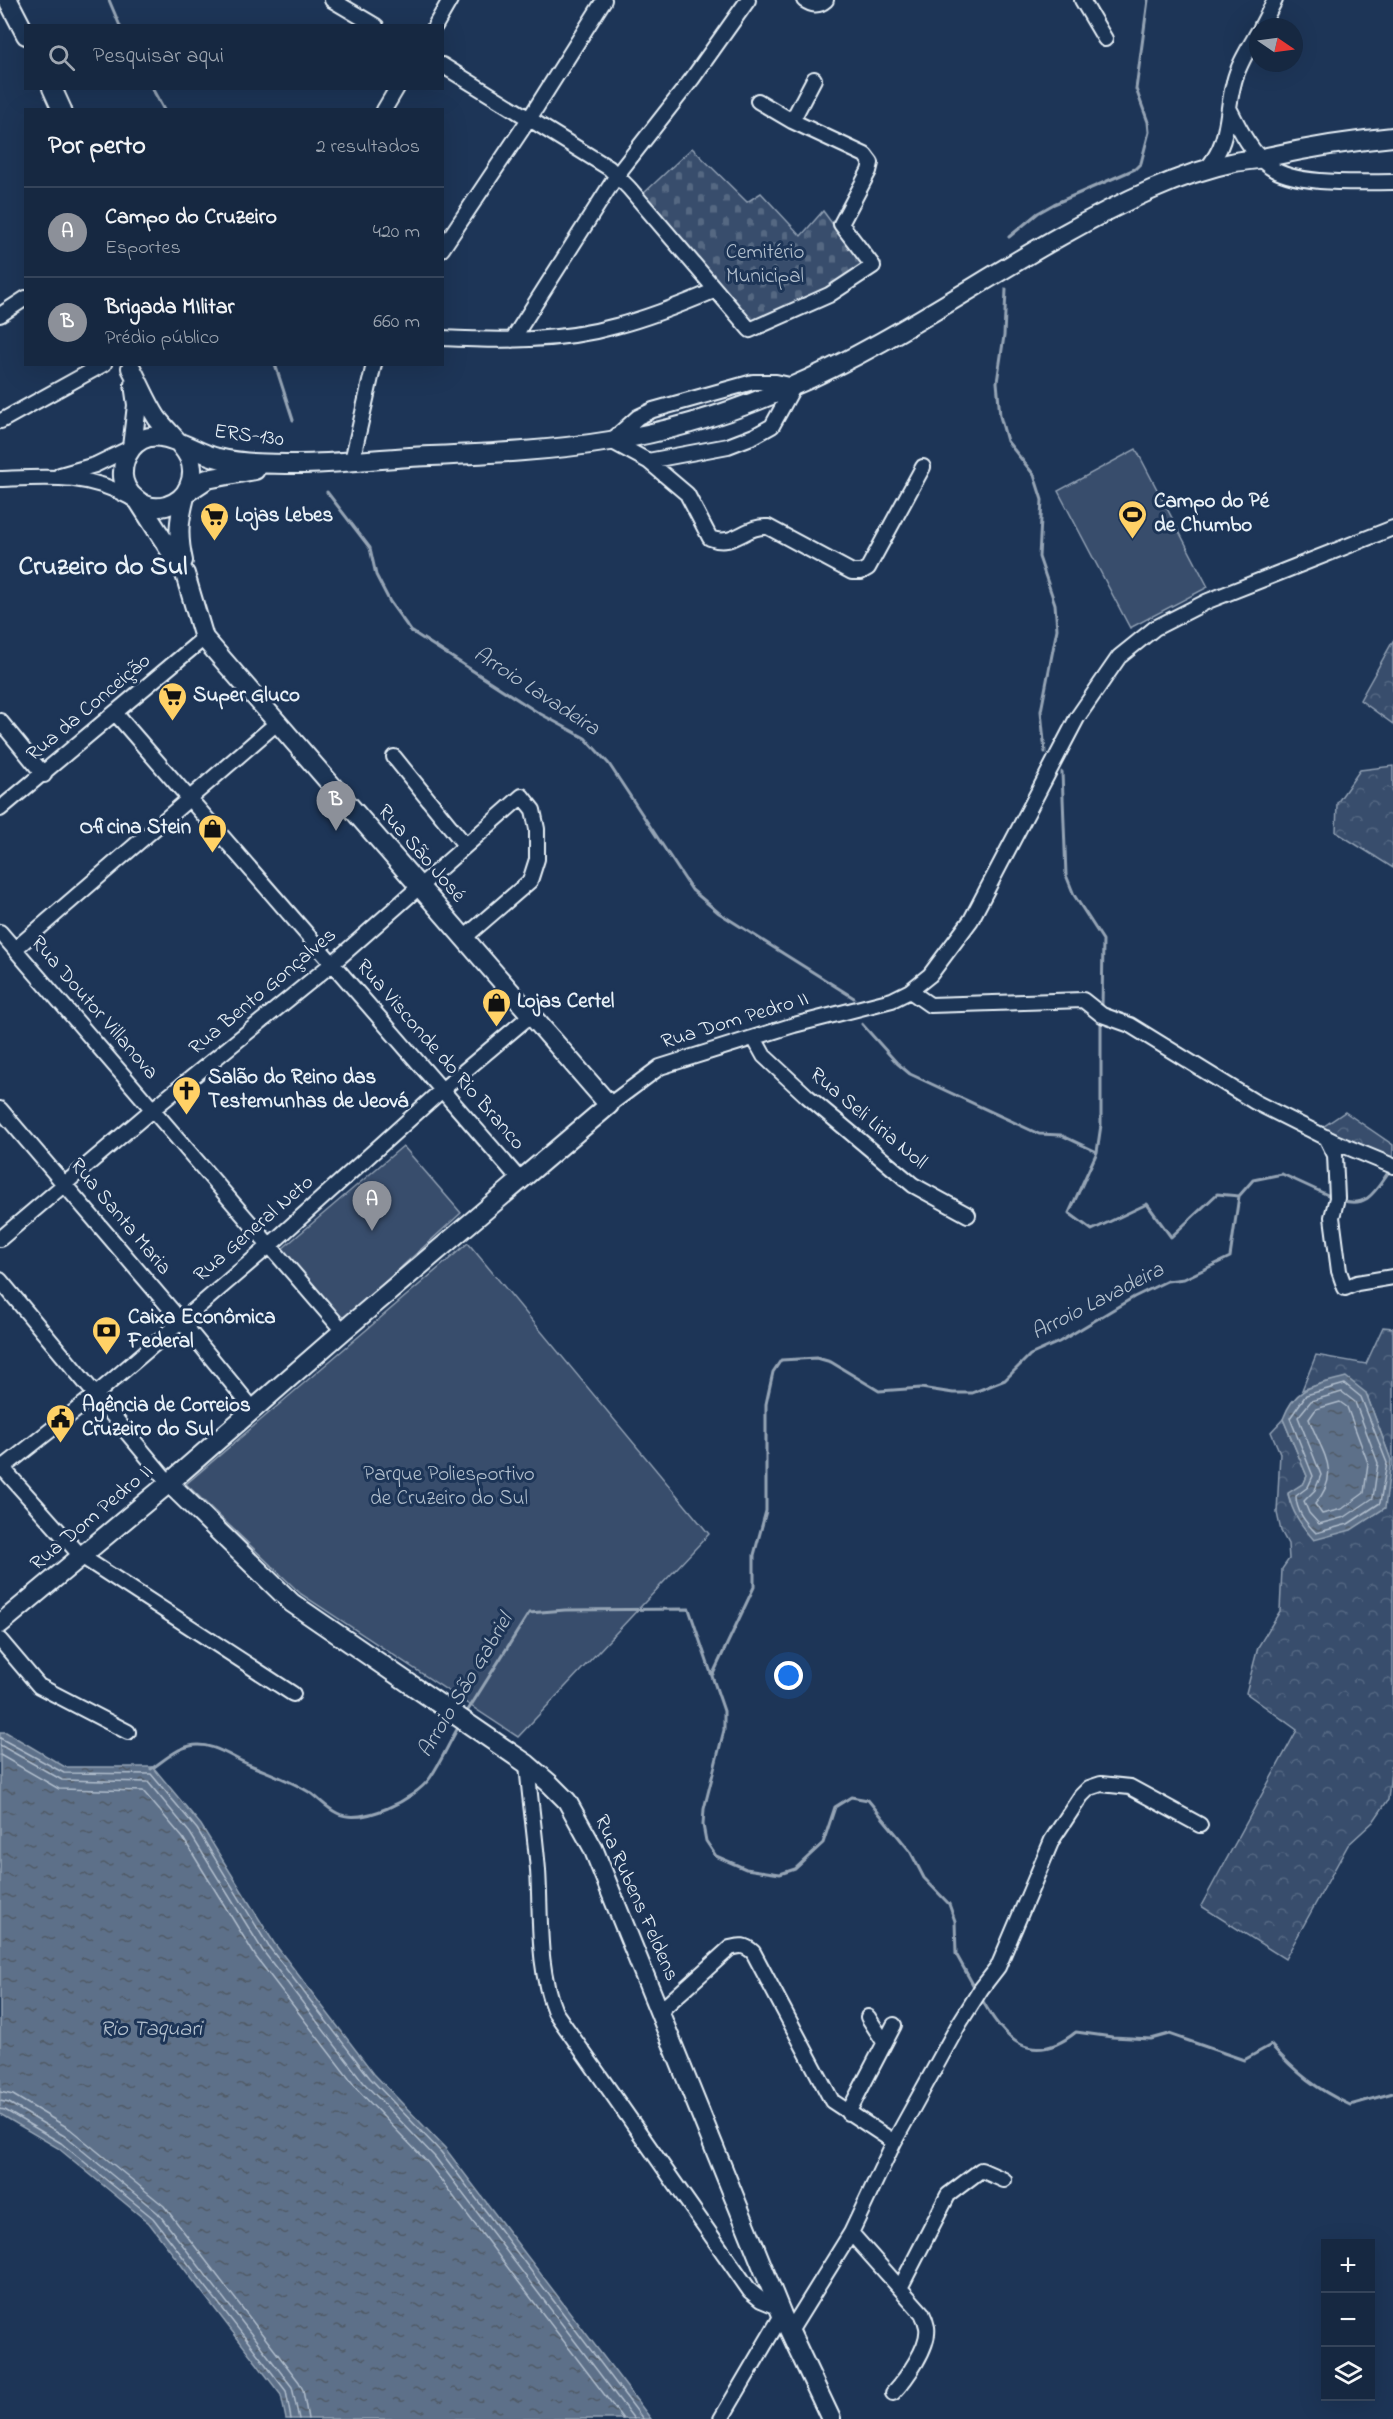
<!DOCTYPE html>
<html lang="pt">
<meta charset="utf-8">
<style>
body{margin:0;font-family:"Indie Flower",sans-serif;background:#23344c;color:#f1f3f6}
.controls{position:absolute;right:18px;bottom:18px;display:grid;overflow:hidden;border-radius:0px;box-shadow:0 6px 24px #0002}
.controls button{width:54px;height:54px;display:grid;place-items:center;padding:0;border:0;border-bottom:2px solid #35445a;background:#162841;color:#f1f3f6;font:30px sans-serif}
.compass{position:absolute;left:1249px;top:18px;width:54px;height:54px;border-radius:50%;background:#162841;box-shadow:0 6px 24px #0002;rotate:103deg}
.you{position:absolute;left:789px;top:1676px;width:21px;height:21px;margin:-15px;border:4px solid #fff;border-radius:50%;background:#1a73e8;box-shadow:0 0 0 9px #1a73e833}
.badge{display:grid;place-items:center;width:39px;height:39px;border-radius:50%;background:#8c9099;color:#fff;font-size:20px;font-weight:700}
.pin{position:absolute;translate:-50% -50px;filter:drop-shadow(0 2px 3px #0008)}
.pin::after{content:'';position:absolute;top:32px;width:21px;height:18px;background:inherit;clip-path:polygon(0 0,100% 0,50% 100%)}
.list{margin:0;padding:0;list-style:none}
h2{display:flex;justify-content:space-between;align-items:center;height:78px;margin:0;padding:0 24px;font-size:26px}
h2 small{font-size:20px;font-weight:400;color:#9ea6b1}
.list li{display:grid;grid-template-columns:39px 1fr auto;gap:18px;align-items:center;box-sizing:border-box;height:90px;padding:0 24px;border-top:2px solid #35445a}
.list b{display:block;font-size:22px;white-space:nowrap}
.list p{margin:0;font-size:20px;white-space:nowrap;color:#9ea6b1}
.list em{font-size:20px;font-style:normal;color:#9ea6b1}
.icon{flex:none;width:33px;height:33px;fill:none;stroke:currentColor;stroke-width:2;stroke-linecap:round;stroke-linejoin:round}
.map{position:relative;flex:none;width:1393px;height:2419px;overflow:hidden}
.search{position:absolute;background:#162841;box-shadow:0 6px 24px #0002;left:24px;top:24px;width:420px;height:66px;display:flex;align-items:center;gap:15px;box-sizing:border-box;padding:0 21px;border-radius:0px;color:#9ea6b1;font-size:22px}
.panel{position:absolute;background:#162841;box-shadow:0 6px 24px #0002;left:24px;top:108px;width:420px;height:258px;border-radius:0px}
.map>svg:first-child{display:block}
</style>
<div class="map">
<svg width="1393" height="2419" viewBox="0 0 1393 2419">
<defs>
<pattern id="forest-crowns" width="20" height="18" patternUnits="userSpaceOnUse" patternTransform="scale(1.5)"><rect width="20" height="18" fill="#374d6c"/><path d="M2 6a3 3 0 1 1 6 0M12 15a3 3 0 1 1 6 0" fill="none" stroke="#546782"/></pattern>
<pattern id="cemetery-stones" width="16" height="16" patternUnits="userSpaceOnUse" patternTransform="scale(1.5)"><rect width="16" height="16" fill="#374d6c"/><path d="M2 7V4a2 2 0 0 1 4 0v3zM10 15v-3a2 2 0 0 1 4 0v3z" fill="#546782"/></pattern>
<pattern id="water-ripples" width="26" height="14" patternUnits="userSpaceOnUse" patternTransform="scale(1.5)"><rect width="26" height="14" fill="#5d7089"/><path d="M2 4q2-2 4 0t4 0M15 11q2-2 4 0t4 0" fill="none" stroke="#505a66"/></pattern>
</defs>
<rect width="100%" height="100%" fill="#1d3557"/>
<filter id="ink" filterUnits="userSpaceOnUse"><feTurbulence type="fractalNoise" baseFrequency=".0167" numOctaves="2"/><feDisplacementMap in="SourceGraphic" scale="12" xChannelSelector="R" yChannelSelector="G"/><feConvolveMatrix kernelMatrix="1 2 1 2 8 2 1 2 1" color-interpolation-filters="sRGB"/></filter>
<g filter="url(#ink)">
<!-- forest -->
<path fill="url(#forest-crowns)" stroke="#909fb2" stroke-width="1.5" d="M 1393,641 L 1393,724 L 1360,700 Z
M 1393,766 L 1393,868 L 1336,832 L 1337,803 L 1360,770 Z
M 1345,1112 L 1393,1145 L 1393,1163 L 1320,1129 Z
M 1383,1327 L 1393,1328 L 1393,1752 L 1388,1800 L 1373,1822 L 1348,1845 L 1285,1959 L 1201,1906 L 1297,1730 L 1246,1693 L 1258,1647 L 1280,1611 L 1282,1569 L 1289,1559 L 1288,1544 L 1281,1531 L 1277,1513 L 1280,1453 L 1271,1432 L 1283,1419 L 1307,1476 L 1304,1483 L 1288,1494 L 1290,1503 L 1391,1460 L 1366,1393 L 1326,1382 L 1302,1390 L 1316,1355 L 1366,1364 Z"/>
<!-- cemetery -->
<path fill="url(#cemetery-stones)" stroke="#909fb2" stroke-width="1.5" d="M 692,148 L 747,202 L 761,193 L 801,236 L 823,211 L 862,264 L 821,292 L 753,323 L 642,195 Z"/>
<!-- green -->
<path fill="#374d6c" stroke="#909fb2" stroke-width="1.5" d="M 1136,449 L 1208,587 L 1130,628 L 1058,491 Z
M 403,1146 L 461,1213 L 343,1320 L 282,1249 Z
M 468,1243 L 709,1534 L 518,1737 L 301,1594 L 186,1484 Z"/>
<!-- water -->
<path fill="url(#water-ripples)" stroke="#95a4b5" stroke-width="1.5" d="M 1346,1377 L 1366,1393 L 1391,1460 L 1385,1508 L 1351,1530 L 1314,1540 C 1301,1525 1292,1513 1288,1493 L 1304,1483 L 1307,1476 L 1283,1419 C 1295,1386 1316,1385 1346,1377 Z
M 0,1732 L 6,1732 L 65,1767 L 153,1767 L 201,1825 L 274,1943 L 374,2074 L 445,2148 L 651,2419 L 286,2419 L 281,2395 L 149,2223 L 58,2148 L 0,2114 Z"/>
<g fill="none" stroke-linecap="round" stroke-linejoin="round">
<!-- shore -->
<path stroke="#b0bdcc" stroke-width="1.5" d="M 1345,1384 L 1361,1397 L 1387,1463 L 1380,1503 L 1348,1524 L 1316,1533 C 1306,1523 1296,1511 1296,1496 L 1308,1487 L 1313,1476 L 1290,1418 L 1306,1395 Z
M 1342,1392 L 1355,1402 L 1378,1463 L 1373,1498 L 1345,1517 L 1319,1524 L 1309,1513 L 1304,1501 L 1315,1490 L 1321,1475 L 1298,1417 L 1311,1401 Z
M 1340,1402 L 1347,1407 L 1368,1463 L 1364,1493 L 1342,1509 L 1322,1514 L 1315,1504 C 1343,1472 1321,1452 1309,1419 L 1316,1409 Z
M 0,1738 L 64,1773 L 151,1774 L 197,1829 L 269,1947 L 370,2078 L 441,2152 L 643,2419
M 0,1745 L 62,1780 L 148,1782 L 190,1833 L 263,1951 L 364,2083 L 435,2157 L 634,2419
M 0,1755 L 59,1789 L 143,1791 L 183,1838 L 256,1957 L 357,2089 L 428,2163 L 623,2419
M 0,2092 L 13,2095 L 70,2129 L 164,2206 L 299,2382 L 303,2390 L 308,2419
M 0,2101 L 9,2103 L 66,2137 L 158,2213 L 292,2387 L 299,2419
M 0,2109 L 5,2110 L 61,2143 L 153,2218 L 286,2391 L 291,2419"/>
<!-- stream -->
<path stroke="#95a4b5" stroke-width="3" d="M 109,0 L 120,26
M 152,88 L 164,110
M 1009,237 L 1038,213 L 1054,204 L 1135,169 L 1141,163 L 1149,132 L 1148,122 L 1136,89 L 1148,0
M 1006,289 L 1004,336 L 997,382 L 1000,416 L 1007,441 L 1034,475 L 1042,500 L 1039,557 L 1055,604 L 1057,629 L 1041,711 L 1045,752
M 275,364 L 293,420
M 327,492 L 370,548 L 376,575 L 390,602 L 411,631 L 537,712 L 585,738 L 609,764 L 692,890 L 719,913 L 854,998
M 1062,772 L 1066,875 L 1074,895 L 1103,940 L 1102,1009
M 862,1024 L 897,1063 L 910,1074 L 1039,1134 L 1061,1135 L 1097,1152
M 1239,1196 L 1253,1180 L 1282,1174 L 1332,1197
M 1341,1200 C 1369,1209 1376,1189 1390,1170
M 713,1674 L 754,1587 L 754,1555 L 766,1511 L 766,1404 L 773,1372 L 781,1360 L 817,1358 L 831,1362 L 879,1391 L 921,1388 L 953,1393 L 972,1393 L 1005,1380 L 1030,1355 L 1059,1342 L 1134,1297 L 1167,1281 L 1184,1279 L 1230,1257 L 1239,1196 L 1217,1194 L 1171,1237 L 1147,1204 L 1092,1230 L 1069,1213 L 1097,1152 L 1101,1125 L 1101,1019
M 465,1715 L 529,1613 L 565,1610 L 689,1609 L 724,1711 L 724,1730 L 704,1809 L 703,1825 L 706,1841 L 716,1856 L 746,1869 L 780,1874 L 795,1869 L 823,1843 L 835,1807 L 851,1797 L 868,1800 L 910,1851 L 924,1878 L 949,1904 L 955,1921 L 956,1954 L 976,1990
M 151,1769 C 163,1761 176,1749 190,1746 C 212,1741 232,1758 250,1765 C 271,1774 292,1781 312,1794 C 320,1800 327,1808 337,1813 C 362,1826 415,1799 430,1778 C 441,1762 449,1743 459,1726
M 981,1998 C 1004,2040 1031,2068 1076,2032 L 1112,2037 L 1151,2039 L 1169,2034 L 1244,2060 L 1271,2045 C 1296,2073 1316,2089 1350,2105 L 1393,2093"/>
<defs>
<path id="minor" d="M 332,0 L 376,26
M 804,0 C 812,5 818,7 826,0
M 1082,0 L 1105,39
M 435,26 L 450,0
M 1261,27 L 1275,0
M 442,65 L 609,168 L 629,188 L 750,330 L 829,295 L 873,266 L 841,224 L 869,171 L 871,163 L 865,155 L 792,121 L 758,101
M 384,110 L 397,88
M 1230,110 C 1240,130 1252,154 1270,167 C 1295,186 1362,182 1393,182
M 792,121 L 814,79
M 1206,169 C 1231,142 1225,114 1234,82 C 1238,65 1249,48 1258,32
M 442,249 L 529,119 L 604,0
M 0,315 L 26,298
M 442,338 C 500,341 560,342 616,326 C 651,317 683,304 716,290
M 512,340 L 617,175 L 692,79 L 748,0
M 753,382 L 776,382 L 794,386 L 772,426 L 754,436 L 728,446 L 648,461 L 611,441 L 638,417 L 653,410 Z
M 1,421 L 104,364
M 352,461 L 374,364
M 648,461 L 687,494 L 710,538 C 734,548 745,525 768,527 L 852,572 L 861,572 L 868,568 L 923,467
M 60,475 L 95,465 L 132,447
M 0,479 C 50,477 86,473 132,498
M 116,714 L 520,1180
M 0,721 L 44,775
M 394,757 L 465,845
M 0,809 L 204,638
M 0,932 L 343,1331
M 15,949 L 278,722
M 910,991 L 930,1005 L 1083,1000 L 1102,1015 L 1130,1025 L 1255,1102 L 1335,1142 L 1393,1166
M 754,1038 L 764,1056 L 807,1096 L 913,1185 L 968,1215
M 609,1105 L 660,1067 L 794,1025 L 892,1000 L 910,991 L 930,975 L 971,920 L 1077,718 L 1119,657 L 1155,628 L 1208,601 L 1393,528
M 0,1109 L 181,1321 L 253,1409
M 1326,1137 L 1335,1155 L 1337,1198 L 1332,1217 L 1339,1271 L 1345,1288 L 1357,1283 L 1393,1277
M 0,1239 L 153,1109 L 333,963 L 522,796 L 533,810 L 537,829 L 537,859 L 530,881 L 464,938
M 0,1280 L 169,1483
M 0,1465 L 81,1556 L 293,1694
M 0,1470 L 94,1396 L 269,1246 L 443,1089 L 531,1015
M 0,1640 L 39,1686 L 128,1732
M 527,1764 C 530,1799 535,1835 538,1870 C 541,1917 537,1968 555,2012 L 750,2291 L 761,2300 L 778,2307
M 660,2011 L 730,1948 C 741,1945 745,1945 753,1952 L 832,2101 L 894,2142
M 868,2017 L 884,2042
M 848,2113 L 894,2025
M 851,2233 L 922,2313 C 924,2317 926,2322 927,2327 C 930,2346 906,2379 893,2393
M 900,2288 L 948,2195 L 981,2170 L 1004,2180
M 789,2333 L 851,2233 L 894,2142 L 959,2024 L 981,1989 L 998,1967 L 1052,1840 L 1081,1796 L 1089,1788 L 1101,1784 L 1130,1787 L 1200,1825
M 721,2419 L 782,2315"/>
<path id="major" d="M 8,0 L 26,35
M 52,88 L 62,110
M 131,368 C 140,385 147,403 157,418 C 172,439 202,456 189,486 C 185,496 176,503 166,506 C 155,509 144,506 136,499 C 128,493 122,482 123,472 C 123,463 126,456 131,449 C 155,419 190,452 218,458 C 243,464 272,464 298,464 C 335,464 373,459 410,457 C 476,454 544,452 610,441 C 668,432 732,412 786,389 C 914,335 1024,246 1151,190 C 1178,178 1206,168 1235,162 C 1245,160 1256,160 1267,157 C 1308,148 1350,141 1393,137
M 132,447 L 137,405 L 134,384
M 183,561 C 177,534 179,519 186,493 L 207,479 L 255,470
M 169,1483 L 292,1603 L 527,1764 L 549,1783 L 567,1801 L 593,1848 L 782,2315 L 831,2419
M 0,1624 L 169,1483 L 343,1331 L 609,1105 L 204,638 L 185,574 L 139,502"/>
</defs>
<!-- minor casing -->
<use href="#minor" stroke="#e8f1f8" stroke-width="18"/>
<!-- major casing -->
<use href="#major" stroke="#e8f1f8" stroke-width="22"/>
<!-- minor -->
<use href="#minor" stroke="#1d3557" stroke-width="14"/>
<!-- major -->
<use href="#major" stroke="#1d3557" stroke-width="18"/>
</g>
</g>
<!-- icons -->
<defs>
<symbol id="stadium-pin" viewBox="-11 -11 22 30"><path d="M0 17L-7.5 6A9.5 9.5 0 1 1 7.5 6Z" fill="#ffd166" stroke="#1d3557"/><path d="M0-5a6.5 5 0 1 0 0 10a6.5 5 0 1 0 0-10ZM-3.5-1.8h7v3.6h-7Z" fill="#111"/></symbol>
<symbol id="supermarket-pin" viewBox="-11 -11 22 30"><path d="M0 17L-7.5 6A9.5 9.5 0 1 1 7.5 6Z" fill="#ffd166" stroke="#1d3557"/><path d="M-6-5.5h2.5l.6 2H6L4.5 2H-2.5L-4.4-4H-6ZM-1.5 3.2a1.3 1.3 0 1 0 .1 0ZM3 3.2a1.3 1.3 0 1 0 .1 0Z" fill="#111"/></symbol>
<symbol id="shop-pin" viewBox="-11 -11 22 30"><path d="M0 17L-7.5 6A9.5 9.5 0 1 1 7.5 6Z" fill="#ffd166" stroke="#1d3557"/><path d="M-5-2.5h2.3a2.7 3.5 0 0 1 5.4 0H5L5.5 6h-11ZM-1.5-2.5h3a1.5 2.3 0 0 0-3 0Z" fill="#111"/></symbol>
<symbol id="church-pin" viewBox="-11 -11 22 30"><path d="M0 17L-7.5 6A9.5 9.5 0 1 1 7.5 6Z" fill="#ffd166" stroke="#1d3557"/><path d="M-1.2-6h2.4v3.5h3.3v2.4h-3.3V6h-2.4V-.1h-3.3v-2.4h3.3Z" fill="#111"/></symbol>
<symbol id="bank-pin" viewBox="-11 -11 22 30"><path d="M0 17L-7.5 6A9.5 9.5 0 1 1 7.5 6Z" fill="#ffd166" stroke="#1d3557"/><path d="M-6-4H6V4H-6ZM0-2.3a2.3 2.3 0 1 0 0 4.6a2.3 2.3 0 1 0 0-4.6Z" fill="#111"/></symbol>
<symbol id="civic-pin" viewBox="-11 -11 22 30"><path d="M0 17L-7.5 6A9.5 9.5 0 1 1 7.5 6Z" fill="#ffd166" stroke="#1d3557"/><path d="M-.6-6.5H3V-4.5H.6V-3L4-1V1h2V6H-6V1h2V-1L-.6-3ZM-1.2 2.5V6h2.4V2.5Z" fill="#111"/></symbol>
</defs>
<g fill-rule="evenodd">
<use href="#stadium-pin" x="1116" y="498" width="33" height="45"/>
<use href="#supermarket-pin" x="198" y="500" width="33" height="45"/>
<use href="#supermarket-pin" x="156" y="680" width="33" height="45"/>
<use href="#shop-pin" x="196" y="812" width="33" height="45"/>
<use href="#shop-pin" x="480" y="986" width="33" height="45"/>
<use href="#church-pin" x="170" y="1074" width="33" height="45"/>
<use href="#bank-pin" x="90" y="1314" width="33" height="45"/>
<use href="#civic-pin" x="44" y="1402" width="33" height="45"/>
</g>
<g text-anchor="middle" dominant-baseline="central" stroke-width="6" stroke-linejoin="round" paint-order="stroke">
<!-- park labels -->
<g font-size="21" fill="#b3c0ce" stroke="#1d3557">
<text x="765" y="253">Cemitério<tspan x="765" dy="24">Municipal</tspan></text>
<text x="449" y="1475">Parque Poliesportivo<tspan x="449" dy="24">de Cruzeiro do Sul</tspan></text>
</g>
<!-- street labels -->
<g font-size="21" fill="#e8f1f8" stroke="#1d3557">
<text transform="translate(249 436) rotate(7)">ERS-130</text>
<text transform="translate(89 708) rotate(-40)">Rua da Conceição</text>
<text transform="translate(421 854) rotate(49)">Rua São José</text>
<text transform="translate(263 992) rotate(-40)">Rua Bento Gonçalves</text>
<text transform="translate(94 1008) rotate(49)">Rua Doutor Villanova</text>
<text transform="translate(735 1021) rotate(-17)">Rua Dom Pedro II</text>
<text transform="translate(440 1055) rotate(49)">Rua Visconde do Rio Branco</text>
<text transform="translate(868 1119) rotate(40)">Rua Seli Liria Noll</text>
<text transform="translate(120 1217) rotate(50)">Rua Santa Maria</text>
<text transform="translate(254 1229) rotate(-41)">Rua General Neto</text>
<text transform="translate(92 1518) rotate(-40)">Rua Dom Pedro II</text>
<text transform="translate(636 1898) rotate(66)">Rua Rubens Feldens</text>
</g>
<!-- poi labels -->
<g font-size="21" font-weight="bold" fill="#e8f1f8" stroke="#1d3557" text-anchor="start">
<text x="1154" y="502">Campo do Pé<tspan x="1154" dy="24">de Chumbo</tspan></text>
<text x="235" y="516">Lojas Lebes</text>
<text x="193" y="696">Super Gluco</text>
<text x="191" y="828" text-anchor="end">Oficina Stein</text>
<text x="517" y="1002">Lojas Certel</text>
<text x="208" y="1078">Salão do Reino das<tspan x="208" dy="24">Testemunhas de Jeová</tspan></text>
<text x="128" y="1318">Caixa Econômica<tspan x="128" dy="24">Federal</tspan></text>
<text x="82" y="1406">Agência de Correios<tspan x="82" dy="24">Cruzeiro do Sul</tspan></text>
</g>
<!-- water labels -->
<g font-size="22" font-style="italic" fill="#b7c4d1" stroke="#1d3557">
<text transform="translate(536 692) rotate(33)">Arroio Lavadeira</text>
<text transform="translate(1098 1302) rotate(-27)">Arroio Lavadeira</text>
<text transform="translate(466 1686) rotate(-59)">Arroio São Gabriel</text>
<text x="151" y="2030">Rio Taquari</text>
</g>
<!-- district labels -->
<g font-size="27" font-weight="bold" fill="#e8f1f8" stroke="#1d3557">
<text x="103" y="567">Cruzeiro do Sul</text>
</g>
</g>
</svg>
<div class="controls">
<button>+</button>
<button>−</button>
<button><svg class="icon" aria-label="layers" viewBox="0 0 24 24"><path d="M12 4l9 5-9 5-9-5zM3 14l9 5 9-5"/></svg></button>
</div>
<svg class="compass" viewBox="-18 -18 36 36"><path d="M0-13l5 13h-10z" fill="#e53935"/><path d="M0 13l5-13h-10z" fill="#9ea6b1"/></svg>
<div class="you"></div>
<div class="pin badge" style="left:372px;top:1231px">A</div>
<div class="pin badge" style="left:336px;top:831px">B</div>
<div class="search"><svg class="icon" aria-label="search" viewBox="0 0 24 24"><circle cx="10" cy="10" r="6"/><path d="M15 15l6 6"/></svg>Pesquisar aqui</div>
<section class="panel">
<h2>Por perto<small>2 resultados</small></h2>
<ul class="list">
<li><span class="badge">A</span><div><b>Campo do Cruzeiro</b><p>Esportes</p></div><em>420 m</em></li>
<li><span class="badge">B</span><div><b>Brigada MIlitar</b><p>Prédio público</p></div><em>660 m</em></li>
</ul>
</section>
</div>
